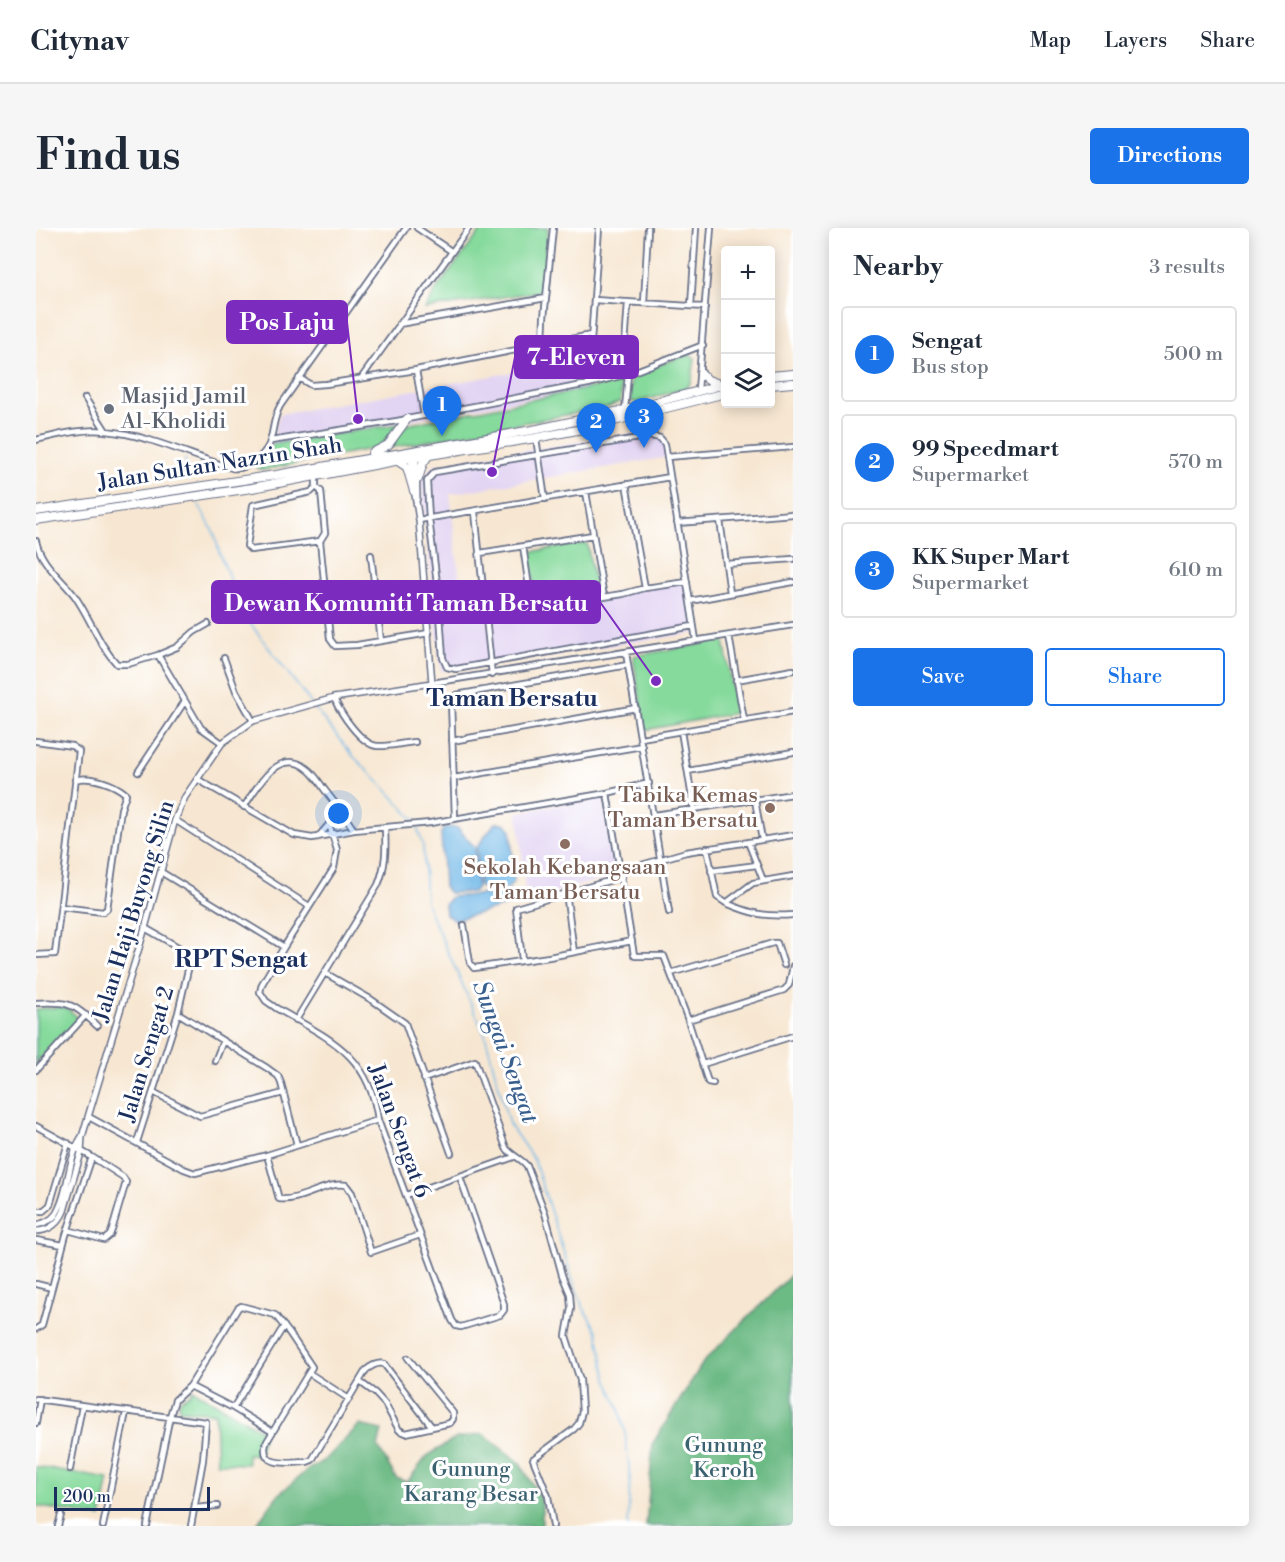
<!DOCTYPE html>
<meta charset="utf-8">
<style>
body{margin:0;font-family:"Libre Bodoni",serif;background:#f6f6f7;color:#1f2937}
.controls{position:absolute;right:18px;top:18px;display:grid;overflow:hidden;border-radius:6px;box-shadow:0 3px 15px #0003}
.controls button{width:54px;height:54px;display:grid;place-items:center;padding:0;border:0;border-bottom:2px solid #e0e1e3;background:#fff;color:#1f2937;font:30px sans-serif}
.scale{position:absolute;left:18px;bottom:15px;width:156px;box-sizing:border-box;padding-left:6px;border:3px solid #1b2f5e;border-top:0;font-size:16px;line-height:21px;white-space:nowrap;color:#1b2f5e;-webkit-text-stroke:4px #fff;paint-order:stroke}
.you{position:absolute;left:303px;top:586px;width:21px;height:21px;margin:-15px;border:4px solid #fff;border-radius:50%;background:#1a73e8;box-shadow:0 0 0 9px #1a73e833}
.badge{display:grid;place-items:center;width:39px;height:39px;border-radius:50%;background:#1a73e8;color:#fff;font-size:20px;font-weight:700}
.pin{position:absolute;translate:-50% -50px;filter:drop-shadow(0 2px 3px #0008)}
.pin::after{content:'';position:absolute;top:32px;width:21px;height:18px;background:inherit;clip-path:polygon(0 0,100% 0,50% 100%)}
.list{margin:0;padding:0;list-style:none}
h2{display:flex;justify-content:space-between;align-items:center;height:78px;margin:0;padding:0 24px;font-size:26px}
h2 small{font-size:20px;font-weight:400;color:#747a83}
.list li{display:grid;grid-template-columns:39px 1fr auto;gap:18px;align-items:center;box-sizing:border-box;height:96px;margin:0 12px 12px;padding:0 12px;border:2px solid #e0e1e3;border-radius:6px}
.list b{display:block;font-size:22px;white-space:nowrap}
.list p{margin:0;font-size:20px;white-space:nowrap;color:#747a83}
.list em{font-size:20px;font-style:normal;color:#747a83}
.actions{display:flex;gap:12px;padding:18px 24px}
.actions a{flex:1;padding:14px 0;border:2px solid #1a73e8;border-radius:6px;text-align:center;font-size:21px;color:#1a73e8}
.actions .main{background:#1a73e8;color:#fff}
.icon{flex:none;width:33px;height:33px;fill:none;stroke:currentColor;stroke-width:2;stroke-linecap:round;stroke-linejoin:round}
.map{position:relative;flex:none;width:757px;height:1298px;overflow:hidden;border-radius:6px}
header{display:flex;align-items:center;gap:36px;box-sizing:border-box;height:84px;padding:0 30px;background:#fff;border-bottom:2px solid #e0e1e3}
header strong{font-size:28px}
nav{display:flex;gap:33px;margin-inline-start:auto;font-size:21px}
.intro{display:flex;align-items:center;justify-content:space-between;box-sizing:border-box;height:144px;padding:0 36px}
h1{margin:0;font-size:42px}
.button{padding:15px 27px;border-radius:6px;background:#1a73e8;color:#fff;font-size:21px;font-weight:700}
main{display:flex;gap:36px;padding:0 36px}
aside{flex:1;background:#fff;border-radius:6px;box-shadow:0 3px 15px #0003}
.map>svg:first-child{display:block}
</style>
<header>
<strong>Citynav</strong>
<nav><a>Map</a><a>Layers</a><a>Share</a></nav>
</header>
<div class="intro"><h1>Find us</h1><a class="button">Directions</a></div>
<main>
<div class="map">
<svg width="757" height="1298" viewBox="0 0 757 1298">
<rect width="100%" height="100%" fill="#fff"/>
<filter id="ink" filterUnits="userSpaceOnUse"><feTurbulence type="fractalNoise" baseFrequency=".0167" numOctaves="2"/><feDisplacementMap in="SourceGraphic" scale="12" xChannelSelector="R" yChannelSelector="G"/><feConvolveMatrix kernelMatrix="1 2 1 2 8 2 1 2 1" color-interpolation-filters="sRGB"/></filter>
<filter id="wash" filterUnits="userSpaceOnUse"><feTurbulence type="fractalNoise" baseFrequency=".008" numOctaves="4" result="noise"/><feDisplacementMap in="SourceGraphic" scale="24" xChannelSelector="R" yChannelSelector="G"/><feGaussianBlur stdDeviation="1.35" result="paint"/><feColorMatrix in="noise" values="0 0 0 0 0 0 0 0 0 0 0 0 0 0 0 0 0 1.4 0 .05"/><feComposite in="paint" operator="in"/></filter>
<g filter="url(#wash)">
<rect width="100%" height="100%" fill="#f7e7d2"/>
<!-- built -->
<path fill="#e2d4f3" d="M 556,130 L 551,160 L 235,217 L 244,186 Z
M 619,202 L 629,208 L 632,229 L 414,266 L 425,367 L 448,365 L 451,386 L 651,353 L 660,405 L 405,443 L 385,252 L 398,237 Z
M 567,570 L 579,648 L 490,672 L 482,584 Z"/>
<!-- green -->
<path fill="#86da9c" stroke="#50847d" stroke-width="1.5" d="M 447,0 L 512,0 L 506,63 L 389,81 L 401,60 Z
M 653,126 L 659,130 L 656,151 L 652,159 L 600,175 L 594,172 L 595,147 Z
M 585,150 L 585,173 L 573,179 L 354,220 L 370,197 L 564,158 Z
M 363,196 L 344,219 L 227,242 L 221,240 L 219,235 L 230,226 L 237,216 Z
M 551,315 L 560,364 L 501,373 L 493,324 Z
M 688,412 L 700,485 L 609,502 L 597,428 Z
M 25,779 L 32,781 L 40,788 L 40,793 L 0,835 L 0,781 Z
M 156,1161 L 228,1204 C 227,1213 223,1218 224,1227 L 211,1226 L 212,1236 L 181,1235 L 179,1185 L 144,1182 L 143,1176 L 145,1171 L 154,1166 Z
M 0,1239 L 73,1251 L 65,1290 L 0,1278 Z"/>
<!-- forest -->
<path fill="#6cba84" stroke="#447471" stroke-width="1.5" d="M 757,1045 L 757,1298 L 610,1298 L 617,1215 L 668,1133 Z
M 323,1197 L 346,1202 L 342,1219 L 360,1250 L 371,1254 L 391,1228 L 420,1210 L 447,1206 L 484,1235 L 506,1273 L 506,1298 L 219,1298 L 241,1268 L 271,1242 L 290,1231 Z"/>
<!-- water -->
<path fill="#70b7e7" stroke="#4673a2" stroke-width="1.5" d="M 459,595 L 469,595 L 475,602 L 478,653 L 472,661 L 452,663 L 444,659 L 443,656 L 441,619 Z
M 409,599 L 422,600 L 439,620 L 441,659 L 437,664 L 413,665 L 408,659 L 405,605 Z
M 474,664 L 479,670 L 475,676 L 419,692 L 410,687 L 409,676 L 415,669 Z"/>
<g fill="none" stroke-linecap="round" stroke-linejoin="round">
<!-- stream -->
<path stroke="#70b7e7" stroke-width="1.5" d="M 149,231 L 151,252
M 163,277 L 178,305 L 184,327 L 210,390 L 275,475
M 278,479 L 316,527 L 349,560 L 380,594
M 381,599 L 387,617 L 390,675 L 449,807 L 473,896 L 498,932 L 537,1053 L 548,1081 L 561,1103 L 571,1151 L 583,1181 L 589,1204 L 594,1248 L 592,1298"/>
</g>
</g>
<g filter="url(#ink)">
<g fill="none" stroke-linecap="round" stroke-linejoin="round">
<defs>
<path id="minor" d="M 381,0 L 415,23
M 558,72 L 669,79
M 608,75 L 612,0
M 655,78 L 660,0
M 363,96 L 510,70
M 507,115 L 508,90 L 517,0
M 380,142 L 388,188
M 587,147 L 592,74
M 326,149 L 433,0
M 263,150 L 275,157 L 290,156 L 380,142 L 555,107
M 552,156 L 563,0
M 662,162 L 675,0
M 49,170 L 70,203
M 589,182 L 592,146
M 500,210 L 509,271
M 0,212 C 22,207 47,200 70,203 C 113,207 155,228 196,240 C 213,242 232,226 235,210 C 238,198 238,189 244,178 L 370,0
M 235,213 L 361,193 L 552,156 L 592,146 L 667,117
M 631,229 L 757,219
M 280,248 L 280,259 L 275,264 L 217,277 L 211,318 L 215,322 L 284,313 L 294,411 L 299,418 L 321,417 L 393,405
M 590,256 L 609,360
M 280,259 L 285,263 L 289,305 L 284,313
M 550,264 L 568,369
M 439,284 L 456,447
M 383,292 L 634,249
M 684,292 L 694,365
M 641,295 L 757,286
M 0,313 C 5,336 25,350 38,367 C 54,389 62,416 81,436 L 92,436 L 122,427
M 487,318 L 496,380
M 444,325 L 557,307
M 335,327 L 345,413
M 690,336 L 757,331
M 403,371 L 449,366
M 654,373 L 757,354
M 228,375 L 291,368
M 451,387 L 587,366 L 609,360 L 651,354
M 172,396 L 158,404 L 141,419 L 122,427 L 165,500 L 186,515
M 657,398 L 420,441 L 411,439 L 407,430 L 403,371 L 393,291 L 391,253 L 399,244 L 615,208 L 624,210 L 629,216 L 660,412
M 693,408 L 708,492
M 590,425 L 633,684
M 188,430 L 200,463 L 217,493
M 700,452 L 757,442
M 396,455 L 757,397
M 298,470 C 304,485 325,516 341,518 C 353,519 366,515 379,514
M 645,503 L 658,582
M 605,510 L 757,484
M 0,513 L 36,518 L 43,523 L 19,726 L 0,727
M 416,513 L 600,480
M 652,543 L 757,524
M 102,544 L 149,473
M 418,550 L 606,518
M 161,551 L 258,607 L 276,610 L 318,602 L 394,595 L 571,565 L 613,555
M 571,565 L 598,727 L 599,728 L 628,728 L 652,792 L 672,854 L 677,855
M 719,572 L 726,612
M 208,579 C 220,560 243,519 270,540 C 278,545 283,554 288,561 C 299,575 309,588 318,602
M 618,587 L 757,566
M 419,590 L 415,474 L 420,467 L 592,437
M 139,592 L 273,678
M 293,596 L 301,622 L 298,640 L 248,719 L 226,756 L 224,764 L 230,773 L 240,780 C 293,811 333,825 342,892 L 416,1092 L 420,1098 L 425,1099 L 464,1087 L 468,1082 L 468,1076 L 424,949
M 282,609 L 296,593 L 307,584
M 712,614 L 727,652
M 671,620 L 681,669 L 690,675 L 717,655 L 757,648
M 585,643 L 650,624 L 757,607
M 675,643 L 721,637
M 125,644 L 248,719
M 530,664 L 538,724
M 690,675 C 716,686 729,689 757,687
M 25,679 L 67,684 L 71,681 L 85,581 L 90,566 C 79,556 54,547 39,552
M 428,697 L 434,735 L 438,740 L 513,729 L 596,713
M 486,732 L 480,680 L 586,649
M 289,745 L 336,772 L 369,795 L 415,925
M 635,745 L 737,715 L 741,715 L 748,737
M 0,775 C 31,773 38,775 61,798
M 142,785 L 231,840 L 242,848 L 245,855 L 261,917
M 260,792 L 342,657 C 350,638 350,620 349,601
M 652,792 L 748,762 L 753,757 L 757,738
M 179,833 L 187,813
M 667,836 L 757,808
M 0,842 L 50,787
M 388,851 L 439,833 L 470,920 C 476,928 485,930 491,938 L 509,985 L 526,1047 L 534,1066 L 535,1080 L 530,1108 L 544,1152 L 546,1183 L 543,1195 L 538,1201 L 497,1231 L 512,1268 L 517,1298
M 117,864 L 164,888 L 247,865
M 53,889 L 148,941 L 159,945 L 231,927 L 342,892
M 0,898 L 56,929 L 30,1007 L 6,1097 L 0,1101
M 101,914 L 142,785 L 154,733 L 149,723 L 109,700
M 231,927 L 243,971 C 265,974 290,953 310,957 L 316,965 L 335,1024 L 384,1007
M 370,967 L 478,929
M 0,983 L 7,983 L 14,977 L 32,915
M 32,1002 L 68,1012 L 74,1007 L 76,1002 L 90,954 L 87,949 L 56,929
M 0,1012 L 27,1017
M 0,1056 L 16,1060
M 273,1145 L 313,1171
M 324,1154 L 339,1165 L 349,1176 L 363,1202 L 370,1205 L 414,1195 L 417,1191 L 417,1185 L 372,1130
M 154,1158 L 197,1180 L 235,1203
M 0,1171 L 170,1194 L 167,1232 L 155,1298
M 197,1180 L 248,1098
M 0,1195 L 4,1171
M 34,1241 L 46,1178
M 159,1280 L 181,1278
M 22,1298 L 25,1287
M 67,1298 L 90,1184
M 111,1298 L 134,1188 L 139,1172 L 154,1158 L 202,1080 L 205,1078 L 239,1087 L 254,1106 L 276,1139 L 230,1215 C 223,1241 255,1234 271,1234 L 276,1232 L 330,1142 C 335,1138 342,1134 348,1136 L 396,1199"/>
<path id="tertiary" d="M 375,230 L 377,248
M 380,230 L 381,271
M 0,997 C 7,996 16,992 20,986 C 33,965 31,933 45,910
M 0,1003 C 13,1003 23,995 28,983 L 45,925 L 46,909 L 109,700 L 139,592 L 149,569 L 186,515 L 217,493 L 298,470 L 396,455 L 383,292 L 378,261"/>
<path id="trunk" d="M 665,145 L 672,152 L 683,156
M 734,148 L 757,146
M 734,157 L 757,155
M 336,225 L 352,217 L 371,191
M 362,233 L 371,239 L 378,263
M 382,251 L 387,235 L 392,228
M 0,283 L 240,247 L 502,201 L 589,182 L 690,156
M 0,292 L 216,260 L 375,230 L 500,210 L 546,201 L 690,165"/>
</defs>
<!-- minor casing -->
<use href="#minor" stroke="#686f87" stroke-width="8"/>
<!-- tertiary casing -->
<use href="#tertiary" stroke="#686f87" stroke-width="8"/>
<!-- trunk casing -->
<use href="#trunk" stroke="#686f87" stroke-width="10"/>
<!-- minor -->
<use href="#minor" stroke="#fff" stroke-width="4.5"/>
<!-- tertiary -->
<use href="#tertiary" stroke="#fff" stroke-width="5"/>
<!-- trunk -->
<use href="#trunk" stroke="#fff" stroke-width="8"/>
</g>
</g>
<!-- markers -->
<circle fill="#6b7280" stroke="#fff" stroke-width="2" cx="73" cy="181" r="6"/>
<g fill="#8d6e63" stroke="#fff" stroke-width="2">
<circle cx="734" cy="580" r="6"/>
<circle cx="529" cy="616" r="6"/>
</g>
<g text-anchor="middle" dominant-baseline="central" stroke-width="6" stroke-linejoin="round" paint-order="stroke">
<!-- worship labels -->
<g font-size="22" fill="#5b616d" stroke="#fff" text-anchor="start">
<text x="85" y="168">Masjid Jamil<tspan x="85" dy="25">Al-Kholidi</tspan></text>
</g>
<!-- street labels -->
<g font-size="22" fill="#1b2f5e" stroke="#fff">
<text transform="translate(184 236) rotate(-9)">Jalan Sultan Nazrin Shah</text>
<text transform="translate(98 683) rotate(-73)">Jalan Haji Buyong Silin</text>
<text transform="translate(111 826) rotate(-73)">Jalan Sengat 2</text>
<text transform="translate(363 903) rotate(70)">Jalan Sengat 6</text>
</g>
<!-- education labels -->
<g font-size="22" fill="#785e54" stroke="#fff" text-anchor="end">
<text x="722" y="567">Tabika Kemas<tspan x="722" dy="25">Taman Bersatu</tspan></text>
<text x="529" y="639" text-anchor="middle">Sekolah Kebangsaan<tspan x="529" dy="25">Taman Bersatu</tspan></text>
</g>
<!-- park labels -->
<g font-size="22" fill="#3b6271" stroke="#fff">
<text x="688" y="1217">Gunung<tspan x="688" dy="25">Keroh</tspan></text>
<text x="435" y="1241">Gunung<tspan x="435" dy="25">Karang Besar</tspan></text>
</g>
<!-- neighbourhood labels -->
<g font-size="24" font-weight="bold" fill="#1b2f5e" stroke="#fff">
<text x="476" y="471">Taman Bersatu</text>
<text x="205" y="732">RPT Sengat</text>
</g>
<!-- water labels -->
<g font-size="24" font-style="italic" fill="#395f8e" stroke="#fff">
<text transform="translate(469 824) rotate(70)">Sungai Sengat</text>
</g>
</g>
<!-- callouts -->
<path fill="none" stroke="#7b2cbf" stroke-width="2" d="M322 191L311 94M456 244L479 129M620 453L564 374"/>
<g fill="#7b2cbf" stroke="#fff" stroke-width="2">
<circle cx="322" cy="191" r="6"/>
<circle cx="456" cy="244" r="6"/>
<circle cx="620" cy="453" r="6"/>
</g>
<g fill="#7b2cbf" stroke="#7b2cbf" stroke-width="2">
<rect x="191" y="73" width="120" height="42" rx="6"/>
<rect x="479" y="108" width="123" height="42" rx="6"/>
<rect x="176" y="353" width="388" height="42" rx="6"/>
</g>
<g font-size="24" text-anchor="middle" font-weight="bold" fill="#fff">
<text x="251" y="102">Pos Laju</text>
<text x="540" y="137">7-Eleven</text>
<text x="370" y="383">Dewan Komuniti Taman Bersatu</text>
</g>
</svg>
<div class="controls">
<button>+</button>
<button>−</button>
<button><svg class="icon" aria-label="layers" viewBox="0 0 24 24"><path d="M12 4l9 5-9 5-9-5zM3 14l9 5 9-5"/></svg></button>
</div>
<div class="scale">200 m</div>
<div class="you"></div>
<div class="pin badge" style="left:406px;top:208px">1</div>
<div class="pin badge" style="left:560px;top:225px">2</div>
<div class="pin badge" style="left:608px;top:220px">3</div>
</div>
<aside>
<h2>Nearby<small>3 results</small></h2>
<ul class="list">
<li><span class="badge">1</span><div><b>Sengat</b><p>Bus stop</p></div><em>500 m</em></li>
<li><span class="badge">2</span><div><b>99 Speedmart</b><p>Supermarket</p></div><em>570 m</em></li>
<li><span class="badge">3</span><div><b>KK Super Mart</b><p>Supermarket</p></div><em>610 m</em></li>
</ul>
<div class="actions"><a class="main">Save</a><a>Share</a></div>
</aside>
</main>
